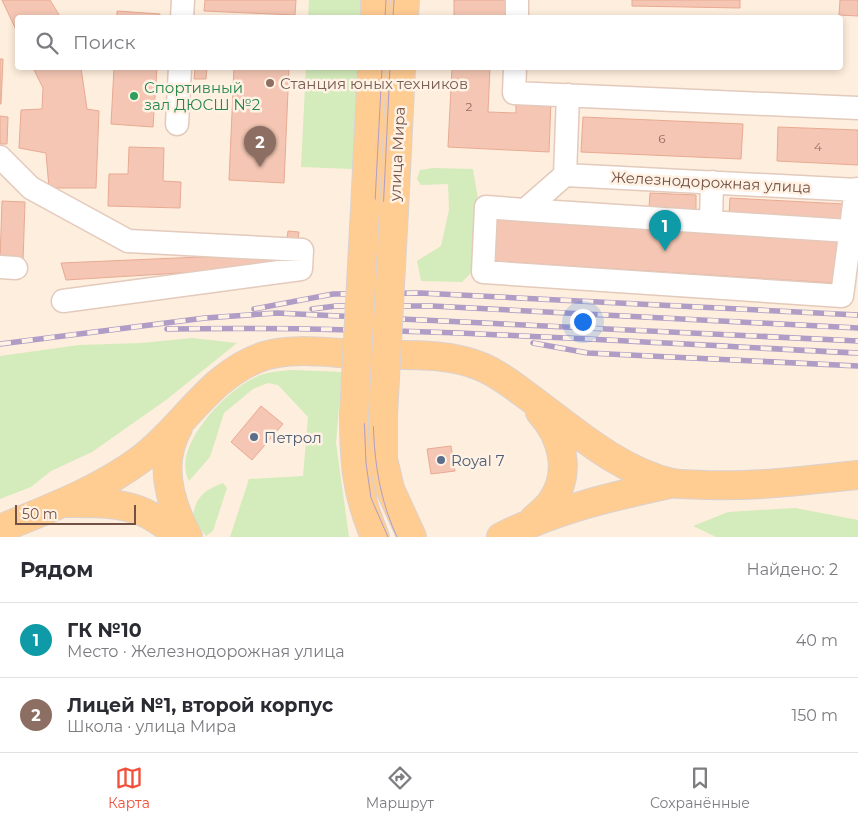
<!DOCTYPE html>
<html lang="ru">
<meta charset="utf-8">
<style>
body{margin:0;font-family:Montserrat,sans-serif;background:#f2f2f3;color:#2b2b33}
.scale{position:absolute;left:15px;bottom:12px;width:121px;box-sizing:border-box;padding-left:5px;border:2px solid #745145;border-top:0;font-size:14px;line-height:18px;white-space:nowrap;color:#745145;-webkit-text-stroke:4px #fff2e4;paint-order:stroke}
.you{position:absolute;left:582px;top:321px;width:18px;height:18px;margin:-12px;border:4px solid #fff;border-radius:50%;background:#1a73e8;box-shadow:0 0 0 8px #1a73e833}
.badge{display:grid;place-items:center;width:32px;height:32px;border-radius:50%;background:#f0503a;color:#fff;font-size:16px;font-weight:700}
.pin{position:absolute;translate:-50% -41px;filter:drop-shadow(0 1px 2px #0008)}
.pin::after{content:'';position:absolute;top:26px;width:18px;height:15px;background:inherit;clip-path:polygon(0 0,100% 0,50% 100%)}
.list{margin:0;padding:0;list-style:none}
h2{display:flex;justify-content:space-between;align-items:center;height:65px;margin:0;padding:0 20px;font-size:21px}
h2 small{font-size:16px;font-weight:400;color:#7c7c81}
.list li{display:grid;grid-template-columns:32px 1fr auto;gap:15px;align-items:center;box-sizing:border-box;height:75px;padding:0 20px;border-top:1px solid #e1e1e2}
.list b{display:block;font-size:19px;white-space:nowrap}
.list p{margin:0;font-size:16px;white-space:nowrap;color:#7c7c81}
.list em{font-size:16px;font-style:normal;color:#7c7c81}
.icon{flex:none;width:28px;height:28px;fill:none;stroke:currentColor;stroke-width:2;stroke-linecap:round;stroke-linejoin:round}
.map{position:relative;flex:none;width:858px;height:537px;overflow:hidden}
.search{position:absolute;background:#fff;box-shadow:0 2px 8px #0003;left:15px;right:15px;top:15px;height:55px;display:flex;align-items:center;gap:12px;box-sizing:border-box;padding:0 18px;border-radius:5px;color:#7c7c81;font-size:19px}
.sheet{height:215px;background:#fff}
nav{display:flex;justify-content:space-around;align-items:center;box-sizing:border-box;height:70px;border-top:1px solid #e1e1e2;background:#fff;font-size:14px;color:#7c7c81}
nav a{display:grid;justify-items:center;gap:2px}
nav .on{color:#f0503a}
.map>svg:first-child{display:block}
</style>
<div class="map">
<svg width="858" height="537" viewBox="0 0 858 537">
<rect width="100%" height="100%" fill="#feeedd"/>
<!-- green -->
<path fill="#d4ebbb" d="M 309,0 L 362,0 L 361,17 L 308,18 Z
M 306,68 L 359,68 L 353,169 L 301,167 Z
M 433,168 L 473,169 L 479,205 L 476,268 L 462,282 L 421,281 L 417,261 L 441,246 L 449,210 L 448,184 L 421,185 L 417,179 L 420,170 Z
M 192,338 L 237,343 L 166,400 L 92,452 L 51,471 L 31,487 L 0,499 L 0,356 L 79,345 L 141,343 Z
M 293,370 L 342,372 L 336,443 L 349,537 L 230,537 L 249,479 L 303,476 L 308,417 L 278,385 L 268,383 L 253,389 L 224,413 L 210,457 L 189,481 C 171,448 224,393 252,379 C 264,372 279,371 293,370 Z
M 223,483 L 227,488 L 213,531 L 206,536 L 193,519 C 194,498 204,490 223,483 Z
M 795,508 L 858,520 L 858,537 L 716,537 L 693,526 L 728,512 Z"/>
<!-- building -->
<path fill="#f4c6b3" stroke="#e8aa93" d="M 2,0 L 50,0 L 61,18 L 18,18 L 18,34 Z
M 205,0 L 296,0 L 295,15 L 204,11 Z
M 454,0 L 506,0 L 505,18 L 454,17 Z
M 632,0 L 740,0 L 740,8 L 632,6 Z
M 840,0 L 858,0 L 858,16 L 839,15 Z
M 117,11 L 160,14 L 160,18 L 117,18 Z
M 0,59 L 3,59 L 1,104 L 0,104 Z
M 33,68 L 81,68 L 87,109 L 99,111 L 96,188 L 49,188 L 46,153 L 19,148 L 21,110 L 42,109 L 43,88 Z
M 114,68 L 157,68 L 153,127 L 111,124 Z
M 195,68 L 207,68 L 206,79 L 194,79 Z
M 234,68 L 289,68 L 284,183 L 229,180 Z
M 452,68 L 490,68 L 488,112 L 516,113 L 516,99 L 551,101 L 549,152 L 448,147 Z
M 0,116 L 8,117 L 7,144 L 0,144 Z
M 583,117 L 743,124 L 741,159 L 581,152 Z
M 778,127 L 858,130 L 858,165 L 777,161 Z
M 129,147 L 164,148 L 163,181 L 181,182 L 180,208 L 108,206 L 109,174 L 128,174 Z
M 650,193 L 696,195 L 696,210 L 649,208 Z
M 730,198 L 844,204 L 843,220 L 729,215 Z
M 2,201 L 25,202 L 23,262 L 0,261 Z
M 495,219 L 837,241 L 834,283 L 492,261 Z
M 288,231 L 299,232 L 298,240 L 287,239 Z
M 294,253 L 294,266 L 66,280 L 61,263 Z
M 261,406 L 283,424 L 252,460 L 231,442 Z
M 451,446 L 455,471 L 431,474 L 427,449 Z"/>
<g fill="none" stroke-linecap="round" stroke-linejoin="round">
<defs>
<path id="minor" d="M 182,18 L 183,0
M 517,18 L 517,0
M 515,68 L 514,93 L 858,108
M 177,124 L 180,68
M 0,157 L 31,188 L 128,241 L 302,250 L 301,269 L 63,301
M 565,175 L 858,190
M 856,189 L 842,296 L 483,272 L 486,207 L 525,210 L 849,231 L 858,232
M 525,210 L 565,175 L 568,95
M 711,222 L 712,182
M 0,267 L 16,268"/>
<path id="major" d="M 375,18 L 375,0
M 404,18 L 405,0
M 365,209 L 372,68
M 394,211 L 401,68
M 354,414 C 354,462 356,492 375,537
M 383,416 L 383,459 L 390,489 L 412,537
M 178,428 C 158,463 170,504 188,537
M 68,503 C 93,503 119,502 143,512 C 157,518 170,529 183,537
M 533,520 C 539,514 548,508 552,501 C 572,472 562,436 540,412
M 0,529 C 48,509 98,491 141,459 C 184,427 210,374 264,356 C 293,347 329,353 359,354 C 398,356 445,351 482,367 C 499,374 515,387 530,398 C 574,430 617,470 672,483 C 683,485 695,484 706,485 C 756,487 808,480 858,475
M 501,537 C 556,509 614,496 674,483"/>
</defs>
<!-- minor casing -->
<use href="#minor" stroke="#e3cabc" stroke-width="25"/>
<!-- major casing -->
<use href="#major" stroke="#dbd2cf" stroke-width="30"/>
<!-- minor -->
<use href="#minor" stroke="#fff" stroke-width="22"/>
<!-- major -->
<use href="#major" stroke="#ffcc92" stroke-width="28"/>
<!-- tram -->
<path stroke="#af9dc6" stroke-width="1" d="M 385,18 L 386,0
M 393,18 L 394,0
M 382,68 L 364,414 L 366,463 L 371,498 L 388,537
M 383,214 L 390,68
M 381,241 C 379,278 377,314 375,351 C 372,415 369,477 397,537"/>
<defs>
<path id="rail" d="M 254,309 L 333,294 L 420,293 L 858,315
M 312,309 L 336,306 L 432,306 L 858,328
M 167,329 C 397,325 628,342 858,353
M 533,343 L 588,353 L 858,366
M 0,344 L 205,318 L 277,313 L 858,341"/>
</defs>
<!-- rail casing -->
<use href="#rail" stroke="#af9dc6" stroke-width="5.5"/>
<!-- rail -->
<use href="#rail" stroke="#fff2e4" stroke-width="4" stroke-dasharray="11" stroke-linecap="butt"/>
<defs>
<path id="major-bridge" d="M 354,414 L 365,209
M 383,416 L 394,211"/>
</defs>
<!-- major-bridge casing -->
<use href="#major-bridge" stroke="#dbd2cf" stroke-width="30" stroke-linecap="butt"/>
<!-- major-bridge -->
<use href="#major-bridge" stroke="#ffcc92" stroke-width="28"/>
</g>
<!-- markers -->
<circle fill="#8d6e63" stroke="#fff2e4" stroke-width="2" cx="270" cy="83" r="5"/>
<circle fill="#2e9e5b" stroke="#fff2e4" stroke-width="2" cx="134" cy="96" r="5"/>
<g fill="#5c6f8a" stroke="#fff2e4" stroke-width="2">
<circle cx="254" cy="437" r="5"/>
<circle cx="441" cy="460" r="5"/>
</g>
<g text-anchor="middle" dominant-baseline="central" stroke-width="5" stroke-linejoin="round" paint-order="stroke">
<!-- number labels -->
<g font-size="12" fill="#946e60">
<text x="469" y="106">2</text>
<text x="662" y="138">6</text>
<text x="818" y="146">4</text>
</g>
<!-- education labels -->
<g font-size="15" fill="#785e54" stroke="#fff2e4" text-anchor="start">
<text x="280" y="83">Станция юных техников</text>
</g>
<!-- leisure labels -->
<g font-size="15" fill="#27864d" stroke="#fff2e4" text-anchor="start">
<text x="144" y="87">Спортивный<tspan x="144" dy="17">зал ДЮСШ №2</tspan></text>
</g>
<!-- street labels -->
<g font-size="15" fill="#745145" stroke="#fff2e4">
<text transform="translate(397 154) rotate(-87)">улица Мира</text>
<text transform="translate(711 182) rotate(3)">Железнодорожная улица</text>
</g>
<!-- service labels -->
<g font-size="15" fill="#4e5e75" stroke="#fff2e4" text-anchor="start">
<text x="264" y="437">Петрол</text>
<text x="451" y="460">Royal 7</text>
</g>
</g>
</svg>
<div class="scale">50 m</div>
<div class="you"></div>
<div class="pin badge" style="left:665px;top:251px;background:#0f9aa8">1</div>
<div class="pin badge" style="left:260px;top:167px;background:#8d6e63">2</div>
<div class="search"><svg class="icon" aria-label="search" viewBox="0 0 24 24"><circle cx="10" cy="10" r="6"/><path d="M15 15l6 6"/></svg>Поиск</div>
</div>
<section class="sheet">
<h2>Рядом<small>Найдено: 2</small></h2>
<ul class="list">
<li><span class="badge" style="background:#0f9aa8">1</span><div><b>ГК №10</b><p>Место · Железнодорожная улица</p></div><em>40 m</em></li>
<li><span class="badge" style="background:#8d6e63">2</span><div><b>Лицей №1, второй корпус</b><p>Школа · улица Мира</p></div><em>150 m</em></li>
</ul>
</section>
<nav>
<a class="on"><svg class="icon" aria-label="map" viewBox="0 0 24 24"><path d="M3 6l6-2 6 2 6-2v14l-6 2-6-2-6 2zM9 4v14M15 6v14"/></svg>Карта</a>
<a><svg class="icon" aria-label="directions" viewBox="0 0 24 24"><path d="M12 3l9 9-9 9-9-9zM9 14v-3h6M13 9l2 2-2 2"/></svg>Маршрут</a>
<a><svg class="icon" aria-label="saved" viewBox="0 0 24 24"><path d="M7 4h10v16l-5-4-5 4z"/></svg>Сохранённые</a>
</nav>
